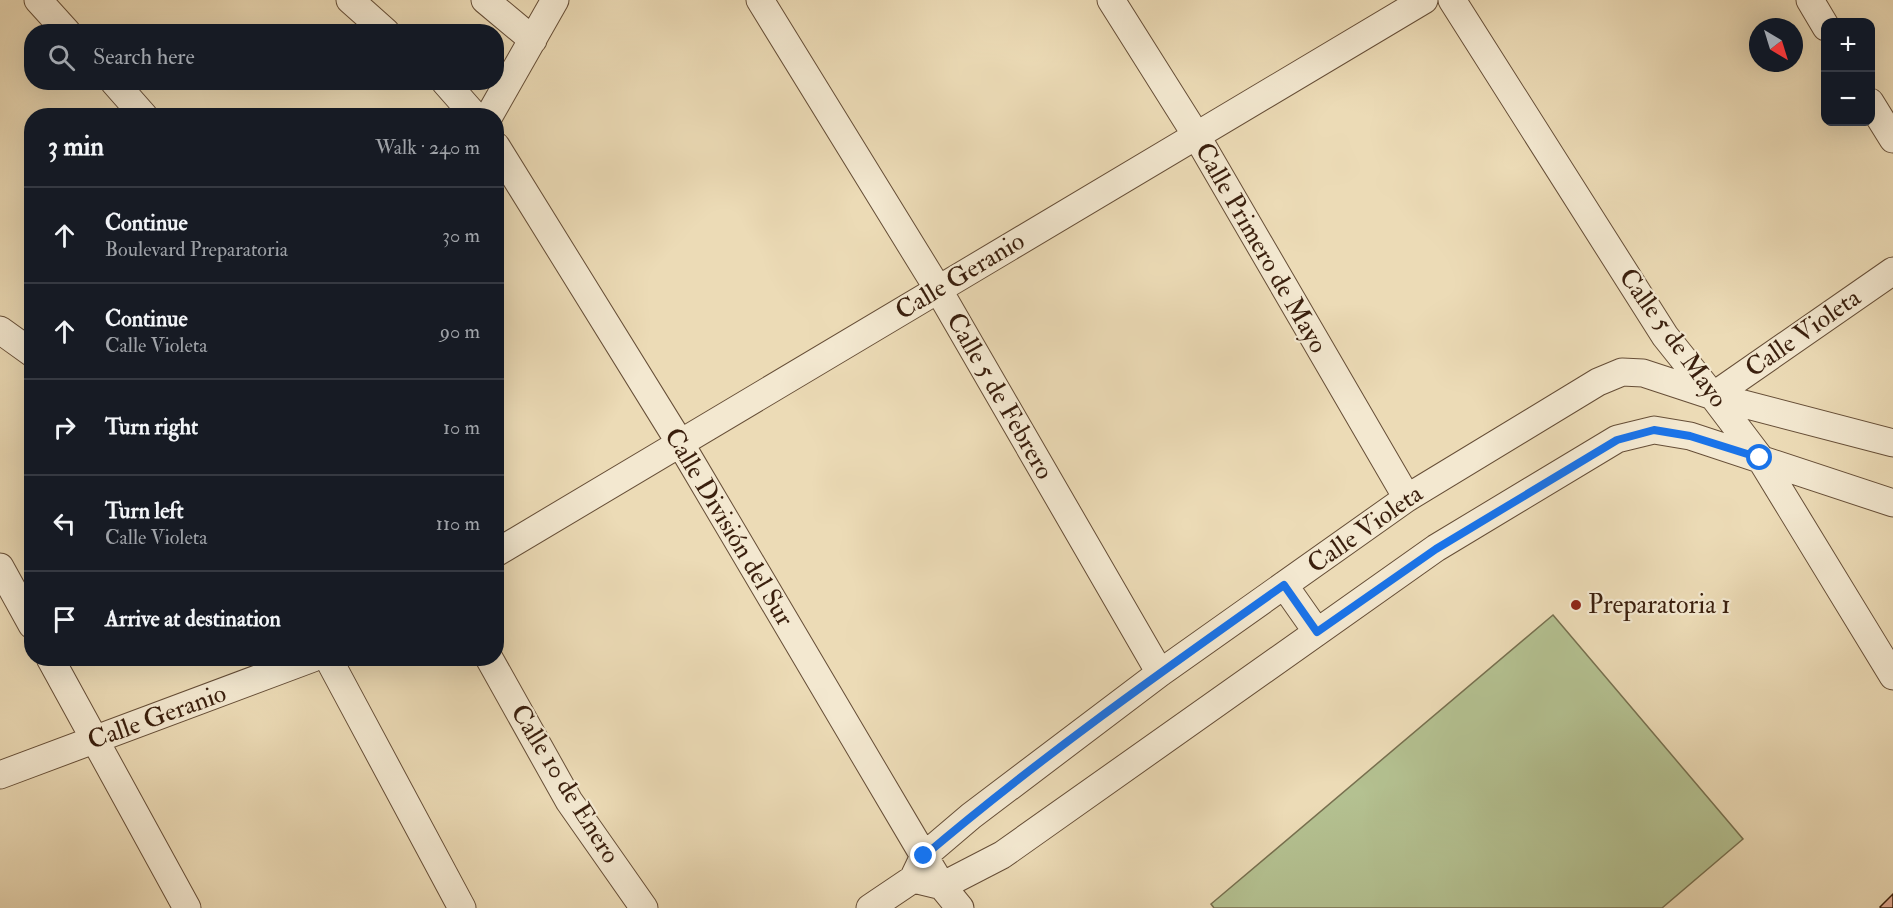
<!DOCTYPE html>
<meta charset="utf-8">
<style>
body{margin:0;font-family:"IM FELL Double Pica",serif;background:#20242c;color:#f1f3f6}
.controls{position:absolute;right:18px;top:18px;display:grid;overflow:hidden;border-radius:12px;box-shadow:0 6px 24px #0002}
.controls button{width:54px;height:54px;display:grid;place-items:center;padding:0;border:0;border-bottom:2px solid #363941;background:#171b24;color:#f1f3f6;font:30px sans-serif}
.compass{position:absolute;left:1749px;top:18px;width:54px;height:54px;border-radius:50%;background:#171b24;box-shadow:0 6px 24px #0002;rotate:142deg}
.stop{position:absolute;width:18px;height:18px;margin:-14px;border:4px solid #1a73e8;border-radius:50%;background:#fff}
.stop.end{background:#1a73e8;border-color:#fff;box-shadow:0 2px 6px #0008}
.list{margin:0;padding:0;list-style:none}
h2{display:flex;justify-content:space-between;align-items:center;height:78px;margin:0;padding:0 24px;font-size:26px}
h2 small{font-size:20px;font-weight:400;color:#9ea1a6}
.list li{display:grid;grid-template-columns:39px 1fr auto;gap:18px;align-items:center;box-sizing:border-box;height:96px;padding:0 24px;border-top:2px solid #363941}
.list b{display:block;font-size:22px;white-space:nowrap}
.list p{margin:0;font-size:20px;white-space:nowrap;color:#9ea1a6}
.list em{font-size:20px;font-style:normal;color:#9ea1a6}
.icon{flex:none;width:33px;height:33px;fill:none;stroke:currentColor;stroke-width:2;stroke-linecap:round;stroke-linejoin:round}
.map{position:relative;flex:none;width:1893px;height:908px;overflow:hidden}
.search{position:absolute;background:#171b24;box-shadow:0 6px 24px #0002;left:24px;top:24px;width:480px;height:66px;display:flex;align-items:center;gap:15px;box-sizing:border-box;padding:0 21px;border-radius:24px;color:#9ea1a6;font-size:22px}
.panel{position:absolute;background:#171b24;box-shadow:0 6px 24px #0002;left:24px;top:108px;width:480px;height:558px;border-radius:24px}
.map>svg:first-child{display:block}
</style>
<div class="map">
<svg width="1893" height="908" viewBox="0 0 1893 908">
<rect width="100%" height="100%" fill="#ecdbb6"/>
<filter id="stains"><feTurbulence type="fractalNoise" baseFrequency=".00333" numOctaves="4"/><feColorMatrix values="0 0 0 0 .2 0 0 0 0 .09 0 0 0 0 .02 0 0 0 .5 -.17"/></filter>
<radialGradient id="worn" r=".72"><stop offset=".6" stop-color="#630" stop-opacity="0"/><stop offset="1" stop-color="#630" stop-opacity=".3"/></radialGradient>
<!-- grass -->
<path fill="#b4c191" stroke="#77704f" stroke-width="1.5" d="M 1553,615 L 1743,839 L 1662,908 L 1214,908 L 1211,904 Z"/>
<!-- building -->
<path fill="#e6ae98" stroke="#3a1f0d" stroke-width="1.5" d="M 1893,894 L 1893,908 L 1881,908 L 1880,907 Z"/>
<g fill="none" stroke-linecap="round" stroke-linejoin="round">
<defs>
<path id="street" d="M 38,0 L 67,32
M 350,0 L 386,32
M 485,0 L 533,40
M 760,0 L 938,289 L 1160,673
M 1111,0 L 1196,135 L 1407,498
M 1452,0 L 1665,336 L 1713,396 L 1760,458 L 1893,676
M 1810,0 L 1826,27
M 114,82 L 144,116
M 445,82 L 475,116
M 1870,102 L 1893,139
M 489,116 L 555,0
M 496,146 L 680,443 L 924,856 L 942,886 L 960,908
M 0,330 L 32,353
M 1713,396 L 1893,271
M 496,553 L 1424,0
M 0,567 L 32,625
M 1284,585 L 1317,632
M 50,658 L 187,908
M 328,658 L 462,908
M 489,658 L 569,801 L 644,908
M 0,775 L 313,658
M 913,879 L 942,886 L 1002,855 L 1436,548 L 1617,439 L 1654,430 L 1690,436 L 1893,503
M 870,908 L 913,879 L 924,856 L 971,816 L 1160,673 L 1407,498 L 1598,382 L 1622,372 L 1643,373 L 1713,396 L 1893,443"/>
</defs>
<!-- street casing -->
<use href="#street" stroke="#664e37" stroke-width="29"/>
<!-- street -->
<use href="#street" stroke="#f3e8d0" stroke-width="27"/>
</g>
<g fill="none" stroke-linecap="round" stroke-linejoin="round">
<!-- route -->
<path stroke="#1a73e8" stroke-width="8" d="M 924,856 C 1038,759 1161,672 1284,585 L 1317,632 L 1436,549 L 1617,440 L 1654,430 L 1690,436 L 1760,458"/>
</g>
<!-- markers -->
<circle fill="#8f2418" stroke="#f3e8d0" stroke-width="2" cx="1576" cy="605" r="6"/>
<g text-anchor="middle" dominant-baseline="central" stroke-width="4.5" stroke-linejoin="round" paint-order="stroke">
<!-- street labels -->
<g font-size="26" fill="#3a1f0d" stroke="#f3e8d0">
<text transform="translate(1261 248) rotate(60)">Calle Primero de Mayo</text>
<text transform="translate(960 276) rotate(-31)">Calle Geranio</text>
<text transform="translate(1803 333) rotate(-35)">Calle Violeta</text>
<text transform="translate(1673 338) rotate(54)">Calle 5 de Mayo</text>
<text transform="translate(1000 396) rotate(60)">Calle 5 de Febrero</text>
<text transform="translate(729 527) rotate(59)">Calle División del Sur</text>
<text transform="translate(1365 529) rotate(-35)">Calle Violeta</text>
<text transform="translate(157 717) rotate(-20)">Calle Geranio</text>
<text transform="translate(565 784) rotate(58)">Calle 10 de Enero</text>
</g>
<!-- poi labels -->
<g font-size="26" fill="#3a1f0d" stroke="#f3e8d0" text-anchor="start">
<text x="1588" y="605">Preparatoria 1</text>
</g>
</g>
<rect width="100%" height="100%" filter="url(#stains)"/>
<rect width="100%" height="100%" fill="url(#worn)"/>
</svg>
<div class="controls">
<button>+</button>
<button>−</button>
</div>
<svg class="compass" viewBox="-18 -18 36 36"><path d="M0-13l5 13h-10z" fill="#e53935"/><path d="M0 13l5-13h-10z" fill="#9ea1a6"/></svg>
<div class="stop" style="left:1760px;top:458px"></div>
<div class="stop end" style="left:924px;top:856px"></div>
<div class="search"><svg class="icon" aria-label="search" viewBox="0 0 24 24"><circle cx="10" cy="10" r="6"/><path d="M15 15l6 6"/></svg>Search here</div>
<section class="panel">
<h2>3 min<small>Walk · 240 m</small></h2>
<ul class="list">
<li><svg class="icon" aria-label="ahead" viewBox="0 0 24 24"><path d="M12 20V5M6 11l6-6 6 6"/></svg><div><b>Continue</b><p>Boulevard Preparatoria</p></div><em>30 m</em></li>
<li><svg class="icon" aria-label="ahead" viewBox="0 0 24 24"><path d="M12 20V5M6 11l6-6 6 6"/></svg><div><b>Continue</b><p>Calle Violeta</p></div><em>90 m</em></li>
<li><svg class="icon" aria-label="right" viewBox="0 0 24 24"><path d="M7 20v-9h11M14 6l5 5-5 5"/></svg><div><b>Turn right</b></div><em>10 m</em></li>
<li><svg class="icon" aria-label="left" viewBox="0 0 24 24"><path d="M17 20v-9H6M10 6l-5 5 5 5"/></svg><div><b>Turn left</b><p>Calle Violeta</p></div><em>110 m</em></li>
<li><svg class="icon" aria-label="arrive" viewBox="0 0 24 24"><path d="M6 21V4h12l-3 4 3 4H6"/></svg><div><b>Arrive at destination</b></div></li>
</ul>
</section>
</div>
